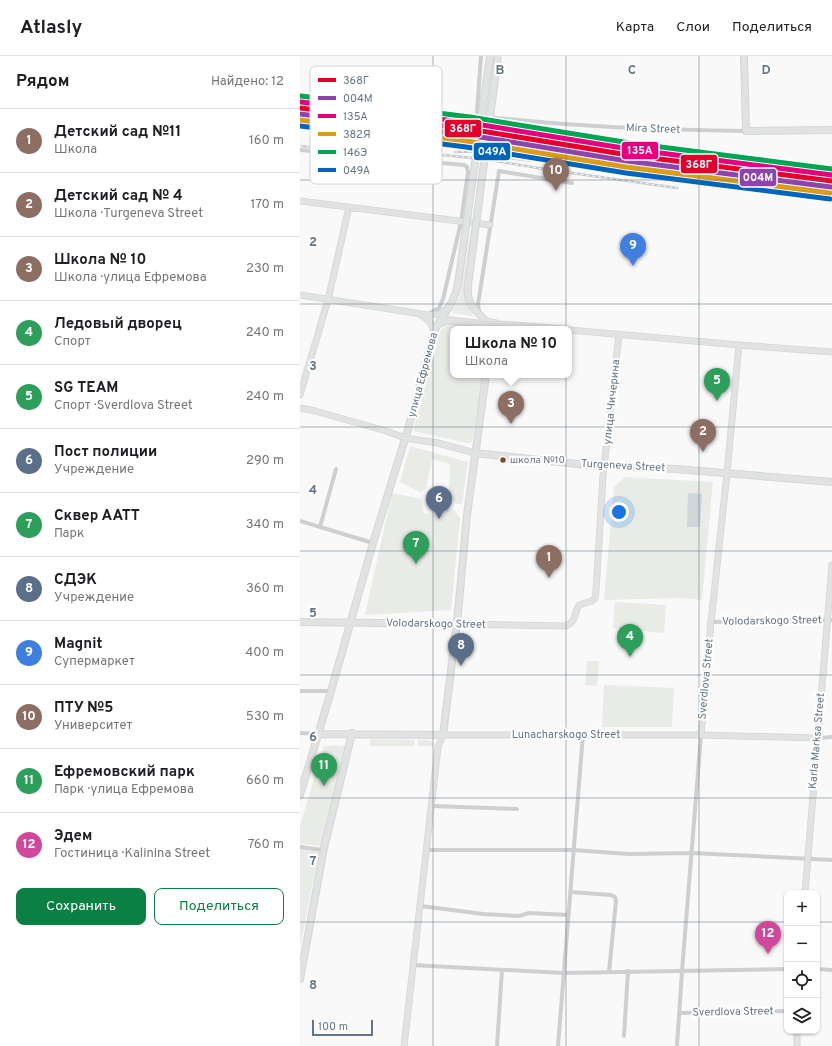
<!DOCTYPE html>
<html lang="ru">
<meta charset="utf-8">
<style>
body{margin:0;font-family:Overpass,sans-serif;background:#f6f6f6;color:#202124}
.controls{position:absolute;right:12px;bottom:12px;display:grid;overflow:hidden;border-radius:8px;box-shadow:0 1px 3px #0004}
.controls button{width:36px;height:36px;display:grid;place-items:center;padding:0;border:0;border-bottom:1px solid #e0e0e0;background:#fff;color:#202124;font:20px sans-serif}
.scale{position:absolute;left:12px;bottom:10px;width:61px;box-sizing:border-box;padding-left:4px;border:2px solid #657683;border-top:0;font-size:11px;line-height:14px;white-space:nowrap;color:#657683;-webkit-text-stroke:3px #fff;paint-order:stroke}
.you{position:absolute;left:319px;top:456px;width:14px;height:14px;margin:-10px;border:3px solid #fff;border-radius:50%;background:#1a73e8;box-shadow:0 0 0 6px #1a73e833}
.badge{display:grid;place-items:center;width:26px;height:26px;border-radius:50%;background:#0b8043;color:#fff;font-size:13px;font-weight:700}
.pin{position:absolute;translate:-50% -33px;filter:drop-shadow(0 1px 2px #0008)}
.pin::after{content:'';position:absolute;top:21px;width:14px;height:12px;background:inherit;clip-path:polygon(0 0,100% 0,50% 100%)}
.popup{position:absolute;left:150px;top:270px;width:122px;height:52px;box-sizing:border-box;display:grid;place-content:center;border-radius:8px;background:#fff;filter:drop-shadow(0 1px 3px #0005);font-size:13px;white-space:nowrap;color:#757577}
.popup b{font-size:15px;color:#202124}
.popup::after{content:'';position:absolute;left:50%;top:100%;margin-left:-8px;border:8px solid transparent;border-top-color:#fff}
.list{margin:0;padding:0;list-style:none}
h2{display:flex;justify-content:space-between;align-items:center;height:52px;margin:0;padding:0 16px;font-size:17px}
h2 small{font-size:13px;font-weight:400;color:#757577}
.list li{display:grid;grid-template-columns:26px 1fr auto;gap:12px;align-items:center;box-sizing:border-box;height:64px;padding:0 16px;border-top:1px solid #e0e0e0}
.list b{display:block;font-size:15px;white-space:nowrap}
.list p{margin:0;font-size:13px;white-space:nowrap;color:#757577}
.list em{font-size:13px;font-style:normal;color:#757577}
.actions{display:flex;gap:8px;padding:12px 16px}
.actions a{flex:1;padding:9px 0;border:1px solid #0b8043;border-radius:8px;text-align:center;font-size:14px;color:#0b8043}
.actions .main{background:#0b8043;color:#fff}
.icon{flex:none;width:22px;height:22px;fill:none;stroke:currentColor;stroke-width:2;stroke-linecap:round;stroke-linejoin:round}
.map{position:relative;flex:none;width:532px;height:990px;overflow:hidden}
header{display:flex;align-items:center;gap:24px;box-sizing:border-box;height:56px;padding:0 20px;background:#fff;border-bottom:1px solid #e0e0e0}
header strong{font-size:19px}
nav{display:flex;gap:22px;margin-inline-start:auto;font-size:14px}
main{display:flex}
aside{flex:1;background:#fff}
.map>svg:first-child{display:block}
</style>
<header>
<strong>Atlasly</strong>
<nav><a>Карта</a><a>Слои</a><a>Поделиться</a></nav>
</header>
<main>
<aside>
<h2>Рядом<small>Найдено: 12</small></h2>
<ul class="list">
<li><span class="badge" style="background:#8d6e63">1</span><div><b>Детский сад №11</b><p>Школа</p></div><em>160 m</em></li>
<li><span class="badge" style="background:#8d6e63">2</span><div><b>Детский сад № 4</b><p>Школа · Turgeneva Street</p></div><em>170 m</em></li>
<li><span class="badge" style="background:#8d6e63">3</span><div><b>Школа № 10</b><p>Школа · улица Ефремова</p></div><em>230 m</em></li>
<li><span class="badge" style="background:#2e9e5b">4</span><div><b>Ледовый дворец</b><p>Спорт</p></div><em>240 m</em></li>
<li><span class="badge" style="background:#2e9e5b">5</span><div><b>SG TEAM</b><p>Спорт · Sverdlova Street</p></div><em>240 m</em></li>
<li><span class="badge" style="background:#5c6f8a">6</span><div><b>Пост полиции</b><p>Учреждение</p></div><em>290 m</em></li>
<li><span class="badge" style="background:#2e9e5b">7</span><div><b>Сквер ААТТ</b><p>Парк</p></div><em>340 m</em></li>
<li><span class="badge" style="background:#5c6f8a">8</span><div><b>СДЭК</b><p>Учреждение</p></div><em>360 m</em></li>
<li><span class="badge" style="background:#3f7fe0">9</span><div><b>Magnit</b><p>Супермаркет</p></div><em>400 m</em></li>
<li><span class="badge" style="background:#8d6e63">10</span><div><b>ПТУ №5</b><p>Университет</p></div><em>530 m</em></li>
<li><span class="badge" style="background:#2e9e5b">11</span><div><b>Ефремовский парк</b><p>Парк · улица Ефремова</p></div><em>660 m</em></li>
<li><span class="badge" style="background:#d1479c">12</span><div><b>Эдем</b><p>Гостиница · Kalinina Street</p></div><em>760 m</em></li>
</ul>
<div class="actions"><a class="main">Сохранить</a><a>Поделиться</a></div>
</aside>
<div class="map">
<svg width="532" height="990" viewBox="0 0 532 990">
<rect width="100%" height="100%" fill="#f9f9f9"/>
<!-- green -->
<path fill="#e8ebe6" d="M 171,173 L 174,173 L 164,239 L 167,248 L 173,258 L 172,260 L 153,257 L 152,255 L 160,240 Z
M 150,266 L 181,270 L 187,273 L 153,273 L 153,319 L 183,319 L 172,386 L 167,387 L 113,375 L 140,276 L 143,271 Z
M 110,390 L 168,406 L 162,448 L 156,448 L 149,440 L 150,408 L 132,403 L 126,433 L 120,436 L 100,426 Z
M 325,421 L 413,426 L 402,544 L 380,542 L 304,544 L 314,431 Z
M 92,437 L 122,443 L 123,457 L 142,460 L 148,450 L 156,456 L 160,463 L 151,554 L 65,559 Z
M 315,546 L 366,549 L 364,577 L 313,572 Z
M 287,605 L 299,605 L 297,630 L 285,629 Z
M 304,629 L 374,632 L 372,671 L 302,671 Z
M 70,683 L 113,684 L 115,686 L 115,690 L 70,690 Z
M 118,684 C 126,684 132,683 135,690 L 118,690 Z
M 24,690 L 46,690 L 22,790 L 0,788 L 0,769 Z
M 0,793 L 19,795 L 0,892 Z"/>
<!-- water -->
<path fill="#ced6d9" d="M 388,437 L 402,438 L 400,471 L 387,471 Z
M113.5 498a5.5 5.5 0 1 1 11 0a5.5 5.5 0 1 1-11 0Z"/>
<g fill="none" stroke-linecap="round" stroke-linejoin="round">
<defs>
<path id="secondary" d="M 0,145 L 190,169
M 0,239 L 128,259 L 139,258 L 148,252
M 121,259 L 130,266 L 134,275
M 186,265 L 201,268 L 263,273
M 269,274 L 439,289 L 532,296
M 0,339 L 28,244 L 49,151
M 0,352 L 15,355 L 86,375 L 105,382 L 138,387 L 175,397
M 157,568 L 265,570 C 278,565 273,558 279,549 L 292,545 L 295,542 L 296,535 L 303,420 L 319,278
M 401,679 L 411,566 L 427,417 L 439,289
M 505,837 L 532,509
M 104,990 L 138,691 L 143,679 L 401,679 L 517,682
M 497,990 L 497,975"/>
<path id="primary" d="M 444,0 L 446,75 L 532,74
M 168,229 C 165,252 180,255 190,271
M 139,268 L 146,264 L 182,268 L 190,273
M 175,397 L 287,409 L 376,413 L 532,426
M 0,566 L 157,568
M 19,678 L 143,679 L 158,557 L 167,459 L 186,319
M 0,739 L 31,635 L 73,487 L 108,373 L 134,275 C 143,259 155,246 158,228
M 0,923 L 24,792 L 52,677"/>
</defs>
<!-- secondary casing -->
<use href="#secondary" stroke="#d5d6d7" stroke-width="7"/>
<!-- primary casing -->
<use href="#primary" stroke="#d5d6d7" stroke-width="8"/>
<!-- street -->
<path stroke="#cecfd0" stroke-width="4" d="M 181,0 L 177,56 L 181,60 C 269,71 357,74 446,75
M 0,94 L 164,109 L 167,111 L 168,116 L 161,166 L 143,243 L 139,252 L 130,257
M 179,256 L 178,248 L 199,115 L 272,127
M 0,465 L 73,487
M 20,471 L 36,413
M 411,566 L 532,564
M 0,635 L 31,635
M 0,677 L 19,678
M 517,682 L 532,681
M 132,750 L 217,753
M 0,791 L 23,794
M 127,794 L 273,794 L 329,798 L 392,797 L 532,804
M 271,836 L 311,839 L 315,841 L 316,845 L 309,916
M 121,850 L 183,858 L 219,860 L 229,857 L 269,859
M 112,909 L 263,917 L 487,913
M 517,913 L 532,914
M 380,957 L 487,955
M 324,980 L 328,915
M 197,990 L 202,914
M 258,990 L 283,678
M 377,990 L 382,915 L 401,679"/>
<!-- secondary -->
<use href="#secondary" stroke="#e1e2e2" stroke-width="5.5"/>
<!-- primary -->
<use href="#primary" stroke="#e1e2e2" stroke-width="6"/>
<defs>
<path id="rail" d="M 0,38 L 131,56 L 239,79
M 0,90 L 37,94 L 62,94
M 82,92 L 123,89
M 57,95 L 89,96
M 84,95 L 118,100 L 144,99 L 190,104 L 244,113 L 377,132
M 155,96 L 193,95 L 253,99
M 208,102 L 234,105"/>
</defs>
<!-- rail casing -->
<use href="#rail" stroke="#c3c5c6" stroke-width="2.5"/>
<!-- rail -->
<use href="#rail" stroke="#fff" stroke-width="1" stroke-dasharray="3" stroke-linecap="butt"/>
<defs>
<path id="primary-bridge" d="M 158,228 L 190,0
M 168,229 L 198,0"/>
</defs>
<!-- primary-bridge casing -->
<use href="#primary-bridge" stroke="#d5d6d7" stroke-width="8" stroke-linecap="butt"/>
<!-- primary-bridge -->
<use href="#primary-bridge" stroke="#e1e2e2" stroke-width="6"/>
<defs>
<path id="rail-1" d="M 0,52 L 169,73 L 328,99 L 532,125"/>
<path id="rail-2" d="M 0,58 L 168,79 L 327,105 L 531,131"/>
<path id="rail-3" d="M 1,46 L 170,67 L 329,93 L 532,119"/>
<path id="rail-4" d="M 0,64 L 167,85 L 326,111 L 530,137"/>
<path id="rail-5" d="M 1,40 L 170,61 L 330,87 L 532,113"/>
<path id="rail-6" d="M 0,70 L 166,91 L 326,117 L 530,143"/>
</defs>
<!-- rail-1 casing -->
<use href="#rail-1" stroke="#fff" stroke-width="8"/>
<!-- rail-2 casing -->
<use href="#rail-2" stroke="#fff" stroke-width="8"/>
<!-- rail-3 casing -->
<use href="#rail-3" stroke="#fff" stroke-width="8"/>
<!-- rail-4 casing -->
<use href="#rail-4" stroke="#fff" stroke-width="8"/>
<!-- rail-5 casing -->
<use href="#rail-5" stroke="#fff" stroke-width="8"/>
<!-- rail-6 casing -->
<use href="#rail-6" stroke="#fff" stroke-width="8"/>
<!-- rail-1 -->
<use href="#rail-1" stroke="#e4002b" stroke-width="5"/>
<!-- rail-2 -->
<use href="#rail-2" stroke="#8e44ad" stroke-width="5"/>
<!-- rail-3 -->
<use href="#rail-3" stroke="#e5007d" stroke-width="5"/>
<!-- rail-4 -->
<use href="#rail-4" stroke="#da9c1a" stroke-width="5"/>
<!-- rail-5 -->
<use href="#rail-5" stroke="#00a651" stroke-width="5"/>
<!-- rail-6 -->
<use href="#rail-6" stroke="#0065bd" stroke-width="5"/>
</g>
<!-- grid -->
<path fill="none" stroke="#657683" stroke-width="1" stroke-opacity="0.55" d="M 133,0 L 133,990M 266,0 L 266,990M 399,0 L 399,990M 0,124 L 532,124M 0,248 L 532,248M 0,371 L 532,371M 0,495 L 532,495M 0,619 L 532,619M 0,742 L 532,742M 0,866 L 487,866M 517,866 L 532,866"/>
<!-- markers -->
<circle fill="#7a4b2a" stroke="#fff" stroke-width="1.5" cx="203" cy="404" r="3.5"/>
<g text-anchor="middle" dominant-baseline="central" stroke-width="4" stroke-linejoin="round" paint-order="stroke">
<!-- bus labels -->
<g font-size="10" fill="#657683" stroke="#fff" text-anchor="start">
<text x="210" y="404">школа №10</text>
</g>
<!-- street labels -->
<g font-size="11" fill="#657683" stroke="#fff">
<text transform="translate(353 73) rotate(2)">Mira Street</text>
<text transform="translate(123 319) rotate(-75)">улица Ефремова</text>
<text transform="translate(312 346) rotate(-84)">улица Чичерина</text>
<text transform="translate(323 410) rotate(3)">Turgeneva Street</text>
<text transform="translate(472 565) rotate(-1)">Volodarskogo Street</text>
<text transform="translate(136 568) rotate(1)">Volodarskogo Street</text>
<text transform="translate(406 623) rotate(-85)">Sverdlova Street</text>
<text x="266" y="679">Lunacharskogo Street</text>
<text transform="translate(517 685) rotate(-85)">Karla Marksa Street</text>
<text transform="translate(433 956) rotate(-1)">Sverdlova Street</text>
</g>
</g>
<!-- legend -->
<rect x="10" y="10" width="132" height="118" rx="6" fill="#fff" stroke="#d1d6da" stroke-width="1"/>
<rect x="18" y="22" width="18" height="4" fill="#e4002b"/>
<rect x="18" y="40" width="18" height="4" fill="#8e44ad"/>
<rect x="18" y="58" width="18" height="4" fill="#e5007d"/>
<rect x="18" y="76" width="18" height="4" fill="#da9c1a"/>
<rect x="18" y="94" width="18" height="4" fill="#00a651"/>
<rect x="18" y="112" width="18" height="4" fill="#0065bd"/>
<g font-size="11" fill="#657683">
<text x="43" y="28">368Г</text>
<text x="43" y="46">004М</text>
<text x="43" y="64">135А</text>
<text x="43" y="82">382Я</text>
<text x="43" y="100">146Э</text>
<text x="43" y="118">049А</text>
</g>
<g font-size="13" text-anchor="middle" font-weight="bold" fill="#657683" stroke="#fff" stroke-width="4" stroke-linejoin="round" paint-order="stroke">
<text x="200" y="18">B</text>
<text x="332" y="18">C</text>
<text x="466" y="18">D</text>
<text x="13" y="190">2</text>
<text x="13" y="314">3</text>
<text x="13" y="438">4</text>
<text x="13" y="561">5</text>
<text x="13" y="685">6</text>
<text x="13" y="809">7</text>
<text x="13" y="933">8</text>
</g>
<g stroke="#fff" stroke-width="1.5">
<rect x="144" y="63" width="38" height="19" rx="4" fill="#e4002b"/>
<rect x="321" y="85" width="38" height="19" rx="4" fill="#e5007d"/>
<rect x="173" y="86" width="38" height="19" rx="4" fill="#0065bd"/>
<rect x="380" y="98" width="38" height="20" rx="4" fill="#e4002b"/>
<rect x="439" y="112" width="38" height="19" rx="4" fill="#8e44ad"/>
</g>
<g font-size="11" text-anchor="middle" font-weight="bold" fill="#fff">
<text x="163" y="76">368Г</text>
<text x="340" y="98">135А</text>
<text x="192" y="99">049А</text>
<text x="399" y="112">368Г</text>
<text x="458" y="125">004М</text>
</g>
</svg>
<div class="controls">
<button>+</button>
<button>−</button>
<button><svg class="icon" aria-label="locate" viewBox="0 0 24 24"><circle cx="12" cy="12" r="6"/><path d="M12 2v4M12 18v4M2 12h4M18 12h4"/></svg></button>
<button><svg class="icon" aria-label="layers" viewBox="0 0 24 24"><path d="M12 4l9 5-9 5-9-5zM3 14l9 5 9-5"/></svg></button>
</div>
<div class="scale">100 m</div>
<div class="you"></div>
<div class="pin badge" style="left:249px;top:522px;background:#8d6e63">1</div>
<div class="pin badge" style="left:403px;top:396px;background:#8d6e63">2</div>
<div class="pin badge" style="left:211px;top:368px;background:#8d6e63">3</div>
<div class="popup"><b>Школа № 10</b>Школа</div>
<div class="pin badge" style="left:330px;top:601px;background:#2e9e5b">4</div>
<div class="pin badge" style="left:417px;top:345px;background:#2e9e5b">5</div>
<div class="pin badge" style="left:139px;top:463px;background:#5c6f8a">6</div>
<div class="pin badge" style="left:116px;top:508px;background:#2e9e5b">7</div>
<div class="pin badge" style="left:161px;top:610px;background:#5c6f8a">8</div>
<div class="pin badge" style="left:333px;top:210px;background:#3f7fe0">9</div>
<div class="pin badge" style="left:256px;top:135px;background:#8d6e63">10</div>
<div class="pin badge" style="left:24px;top:730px;background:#2e9e5b">11</div>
<div class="pin badge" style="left:468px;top:898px;background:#d1479c">12</div>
</div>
</main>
